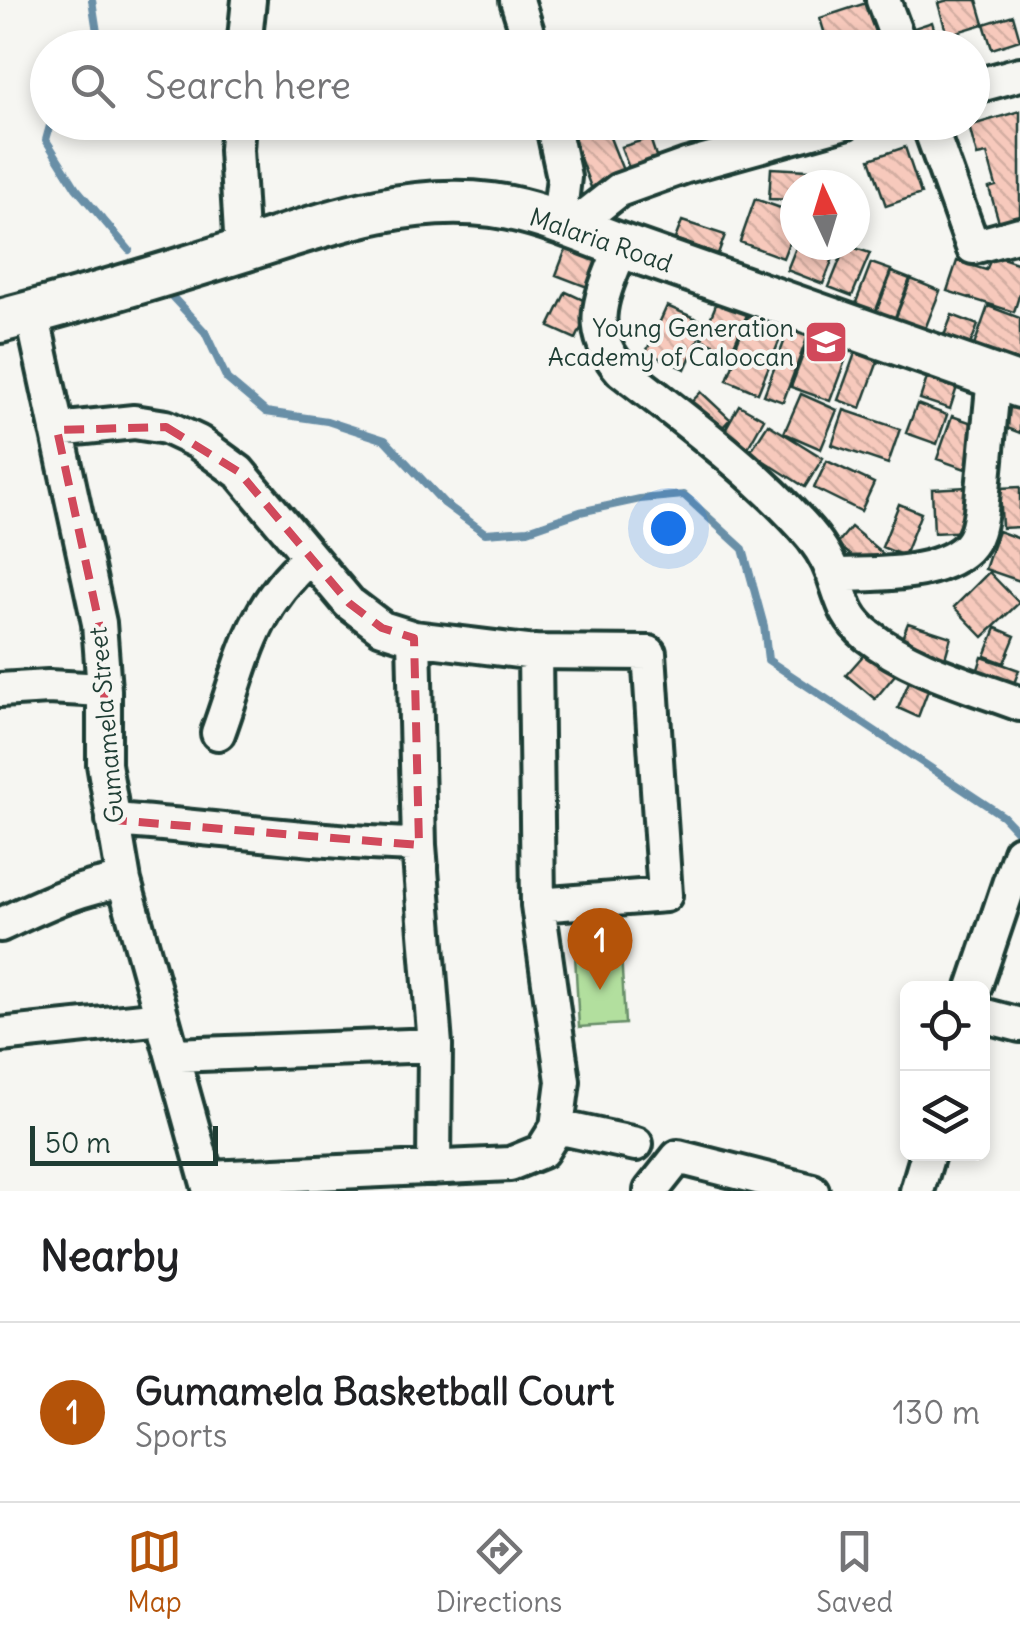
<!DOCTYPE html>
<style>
body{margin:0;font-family:Delius,sans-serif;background:#f6f6f6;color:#202124}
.controls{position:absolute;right:30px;bottom:30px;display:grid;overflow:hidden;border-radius:15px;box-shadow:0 5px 15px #0003}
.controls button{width:90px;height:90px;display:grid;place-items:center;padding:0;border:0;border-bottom:2px solid #e0e0e0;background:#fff;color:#202124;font:50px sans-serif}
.compass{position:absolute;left:780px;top:170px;width:90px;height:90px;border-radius:50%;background:#fff;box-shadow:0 5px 15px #0003;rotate:356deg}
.scale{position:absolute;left:30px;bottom:25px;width:188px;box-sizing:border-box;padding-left:10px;border:5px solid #1f3d34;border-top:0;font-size:28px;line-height:35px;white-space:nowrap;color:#1f3d34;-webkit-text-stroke:8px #f6f6f2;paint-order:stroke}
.you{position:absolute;left:668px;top:528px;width:35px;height:35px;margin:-25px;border:8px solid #fff;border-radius:50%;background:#1a73e8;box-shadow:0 0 0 15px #1a73e833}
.badge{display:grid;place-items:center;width:65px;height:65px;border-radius:50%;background:#b45309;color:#fff;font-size:32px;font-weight:700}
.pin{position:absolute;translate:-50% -82px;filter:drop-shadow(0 2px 5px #0008)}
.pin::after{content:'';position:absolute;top:52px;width:35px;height:30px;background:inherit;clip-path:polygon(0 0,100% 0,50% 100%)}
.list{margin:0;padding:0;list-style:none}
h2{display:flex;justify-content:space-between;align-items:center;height:130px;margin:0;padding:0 40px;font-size:42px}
h2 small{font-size:32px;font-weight:400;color:#757577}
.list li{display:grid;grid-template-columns:65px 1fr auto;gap:30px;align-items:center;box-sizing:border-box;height:180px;padding:0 40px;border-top:2px solid #e0e0e0}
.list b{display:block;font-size:38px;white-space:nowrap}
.list p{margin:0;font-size:32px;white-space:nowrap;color:#757577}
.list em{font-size:32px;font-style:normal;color:#757577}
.icon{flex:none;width:55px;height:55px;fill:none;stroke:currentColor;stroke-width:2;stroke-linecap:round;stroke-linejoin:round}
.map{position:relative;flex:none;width:1020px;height:1191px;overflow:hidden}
.search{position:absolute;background:#fff;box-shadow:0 5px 15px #0003;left:30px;right:30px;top:30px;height:110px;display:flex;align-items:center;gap:25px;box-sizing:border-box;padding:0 35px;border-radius:55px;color:#757577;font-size:38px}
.sheet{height:310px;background:#fff}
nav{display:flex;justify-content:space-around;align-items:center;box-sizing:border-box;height:140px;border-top:2px solid #e0e0e0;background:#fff;font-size:28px;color:#757577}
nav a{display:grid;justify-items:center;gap:5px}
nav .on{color:#b45309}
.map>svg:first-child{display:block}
</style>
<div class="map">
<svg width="1020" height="1191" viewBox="0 0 1020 1191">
<defs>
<pattern id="building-back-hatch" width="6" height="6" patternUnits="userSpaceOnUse" patternTransform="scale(2.5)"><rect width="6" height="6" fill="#f7c9bc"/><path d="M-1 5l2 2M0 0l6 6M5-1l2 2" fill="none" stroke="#d3aea2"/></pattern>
</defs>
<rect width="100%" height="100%" fill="#f6f6f2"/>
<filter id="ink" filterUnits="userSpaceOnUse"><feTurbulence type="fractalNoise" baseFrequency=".01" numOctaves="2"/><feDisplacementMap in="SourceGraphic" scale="20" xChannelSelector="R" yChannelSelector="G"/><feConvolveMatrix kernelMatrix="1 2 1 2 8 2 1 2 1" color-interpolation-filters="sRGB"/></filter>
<g filter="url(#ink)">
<!-- park -->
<path fill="#b2df9e" stroke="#688e69" stroke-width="2.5" d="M 621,953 L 625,1024 L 579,1027 L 575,955 Z"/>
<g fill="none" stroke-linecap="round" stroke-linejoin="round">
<!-- stream -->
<path stroke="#698fa7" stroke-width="8" d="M 92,0 L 99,45 L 96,48
M 51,122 L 46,140 L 76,188 L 129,250
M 165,289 L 205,332 L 227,379 L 266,412 L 327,421 L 385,440 L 444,503 L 485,533 L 528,530 L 580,512 L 640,499 L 684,495 L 743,549 L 764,626 L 768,660 L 1003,816 L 1019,833"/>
</g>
<!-- building -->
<path fill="url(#building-back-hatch)" stroke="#1f3d34" stroke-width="2.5" d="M 948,0 L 977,0 L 984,24 L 947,35 L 938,3 Z
M 869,2 L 880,36 L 843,48 L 829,48 L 820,18 Z
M 1013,15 L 1020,40 L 992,49 L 984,24 Z
M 932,22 L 940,48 L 913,48 L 908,30 Z
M 1020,111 L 1020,215 L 999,222 L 989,188 L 996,186 L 987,154 L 977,156 L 969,126 Z
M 616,122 L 656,122 L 657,126 L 620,136 Z
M 605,125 L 626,178 L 592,190 L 572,137 Z
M 650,138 L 659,165 L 631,174 L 621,147 Z
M 905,147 L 921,194 L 886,206 L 870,159 Z
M 771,168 L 808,170 L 808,185 L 795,185 L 795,200 L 769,199 Z
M 755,199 L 795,213 L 795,227 L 783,258 L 740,242 Z
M 682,221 L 725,235 L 718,254 L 675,239 Z
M 797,245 L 838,246 L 823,284 L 787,270 Z
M 846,245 L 870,253 L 852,296 L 829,287 Z
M 567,246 L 607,261 L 595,290 L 556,275 Z
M 993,255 L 1020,264 L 1020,293 L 1014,312 L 947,291 L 957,261 L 986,270 Z
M 871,263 L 891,270 L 875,313 L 855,305 Z
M 892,272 L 910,279 L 894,320 L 876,312 Z
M 911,279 L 940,291 L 923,334 L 894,322 Z
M 566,292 L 592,304 L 576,339 L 549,327 Z
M 719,297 L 749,310 L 731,352 L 702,339 Z
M 667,306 L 706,323 L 685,369 L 646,352 Z
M 988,306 L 1020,318 L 1020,372 L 971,354 Z
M 752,307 L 787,322 L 758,393 L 727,380 L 737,354 L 733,353 Z
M 952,315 L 978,325 L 968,350 L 942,341 Z
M 792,321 L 811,328 L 783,402 L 764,395 Z
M 813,328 L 852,342 L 830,401 L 791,387 Z
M 858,345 L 881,353 L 861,408 L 838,400 Z
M 927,378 L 957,387 L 950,409 L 920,399 Z
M 701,392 L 730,419 L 713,438 L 683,411 Z
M 801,394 L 837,410 L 821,449 L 784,433 Z
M 1013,401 L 1020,404 L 1020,433 L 1002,426 Z
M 917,404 L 947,415 L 937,444 L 906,433 Z
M 739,405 L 764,419 L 746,451 L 721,437 Z
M 844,410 L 900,429 L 888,464 L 832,445 Z
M 952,416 L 984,427 L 968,470 L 937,459 Z
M 768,424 L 823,458 L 805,487 L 750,452 Z
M 827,461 L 874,483 L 861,511 L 814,488 Z
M 967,487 L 969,531 L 934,533 L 932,489 Z
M 1020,487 L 1020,527 L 1002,528 L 1000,488 Z
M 899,504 L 921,513 L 904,556 L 882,547 Z
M 851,527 L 882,553 L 868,569 L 837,544 Z
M 998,531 L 1020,539 L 1020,581 L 985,569 Z
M 989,572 L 1019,603 L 983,637 L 954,607 Z
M 908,623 L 951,637 L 943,665 L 898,648 Z
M 996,628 L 1015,636 L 1004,663 L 985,656 Z
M 869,649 L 899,670 L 875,699 L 846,675 Z
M 982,657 L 1019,670 L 1009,697 L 973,684 Z
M 913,672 L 932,680 L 918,717 L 898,708 Z"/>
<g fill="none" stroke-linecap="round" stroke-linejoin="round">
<defs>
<path id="minor" d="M 517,0 L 532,48
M 883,0 L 901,48
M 244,48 L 249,0
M 972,87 L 1020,74
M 238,122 L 236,150 L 242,251
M 552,122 L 564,177 L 559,221
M 928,122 L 973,247 L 1020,234
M 572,227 L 619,190 L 686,166 L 845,122
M 622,246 C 603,294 583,327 621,370 C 684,419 748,466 802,525 C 815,539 828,558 834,576 C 843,601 845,617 867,635 C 910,669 969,685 1020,704
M 32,313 L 99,623 L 104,690 L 104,764 L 124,881 L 210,1191
M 57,430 L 134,422 L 166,427 L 198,442 L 239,472 L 349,603 L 382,628 L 414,638 L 527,652 L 649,653 L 665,895 L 538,905
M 834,575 C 873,574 937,577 967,548 C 977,538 979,524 981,511 L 994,377
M 414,638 L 419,845 L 435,1045 L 434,1168
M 535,652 L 538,905 L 563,1081 L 557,1127
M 0,690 L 48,687 L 104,690
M 218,733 C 244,662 249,611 309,558
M 113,820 C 215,827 316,843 419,845
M 0,925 C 41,906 78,887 124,881
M 974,988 L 1020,852
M 982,1015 L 1020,1025
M 0,1035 L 162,1018
M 174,1055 L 435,1045
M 209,1178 L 510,1164 L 542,1151 L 557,1127 L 636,1144
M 651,1191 L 678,1157 L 812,1191
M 917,1191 L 928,1154"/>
<path id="major" d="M 0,321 C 80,300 161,276 240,251 C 323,225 403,194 492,205 C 537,211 579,230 622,246 L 1020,386"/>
</defs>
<!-- minor casing -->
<use href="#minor" stroke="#1f3d34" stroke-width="40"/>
<!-- major casing -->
<use href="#major" stroke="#1f3d34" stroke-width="50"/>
<!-- minor -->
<use href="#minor" stroke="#f6f6f2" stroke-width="32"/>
<!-- major -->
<use href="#major" stroke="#f6f6f2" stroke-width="42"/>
</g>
</g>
<!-- marked area -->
<path fill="none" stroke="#d1495b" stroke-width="8" stroke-dasharray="20 12" stroke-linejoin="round" d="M 166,427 L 239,472 L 349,603 L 382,628 L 414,638 L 419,845 L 113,820 L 99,623 L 57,430 Z"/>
<!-- icons -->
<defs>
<symbol id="school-square" viewBox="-11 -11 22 22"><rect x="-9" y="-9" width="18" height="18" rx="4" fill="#d1495b" stroke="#f6f6f2"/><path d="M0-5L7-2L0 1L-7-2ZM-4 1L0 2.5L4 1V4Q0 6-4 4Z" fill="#fff"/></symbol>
</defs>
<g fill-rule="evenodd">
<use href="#school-square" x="801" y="317" width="50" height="50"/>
</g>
<g text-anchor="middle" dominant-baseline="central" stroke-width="8" stroke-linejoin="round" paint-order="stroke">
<!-- street labels -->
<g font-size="25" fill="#1f3d34" stroke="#f6f6f2">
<text transform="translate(601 240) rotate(19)">Malaria Road</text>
<text transform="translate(106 725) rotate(-95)">Gumamela Street</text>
</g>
<!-- poi labels -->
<g font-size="25" fill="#1f3d34" stroke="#f6f6f2" text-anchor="end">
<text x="794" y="328">Young Generation<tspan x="794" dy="29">Academy of Caloocan</tspan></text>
</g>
</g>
</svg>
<div class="controls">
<button><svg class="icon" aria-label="locate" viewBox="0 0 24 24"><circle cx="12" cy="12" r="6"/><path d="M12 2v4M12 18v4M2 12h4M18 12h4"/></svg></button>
<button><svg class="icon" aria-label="layers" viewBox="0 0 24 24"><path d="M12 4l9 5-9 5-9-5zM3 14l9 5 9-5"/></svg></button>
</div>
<svg class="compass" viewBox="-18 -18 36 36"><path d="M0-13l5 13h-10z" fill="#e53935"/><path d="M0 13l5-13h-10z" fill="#757577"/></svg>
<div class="scale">50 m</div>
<div class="you"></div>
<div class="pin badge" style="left:600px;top:990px">1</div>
<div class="search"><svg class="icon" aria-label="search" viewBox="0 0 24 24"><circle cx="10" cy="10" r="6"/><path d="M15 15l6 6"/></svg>Search here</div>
</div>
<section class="sheet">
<h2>Nearby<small></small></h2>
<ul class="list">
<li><span class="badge">1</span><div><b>Gumamela Basketball Court</b><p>Sports</p></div><em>130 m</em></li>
</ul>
</section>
<nav>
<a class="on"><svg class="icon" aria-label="map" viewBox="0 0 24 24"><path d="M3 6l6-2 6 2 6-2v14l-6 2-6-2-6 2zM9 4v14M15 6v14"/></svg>Map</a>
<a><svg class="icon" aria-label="directions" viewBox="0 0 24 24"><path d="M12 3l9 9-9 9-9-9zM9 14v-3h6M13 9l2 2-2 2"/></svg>Directions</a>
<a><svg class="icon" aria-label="saved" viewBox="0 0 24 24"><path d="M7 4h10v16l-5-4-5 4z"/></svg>Saved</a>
</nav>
